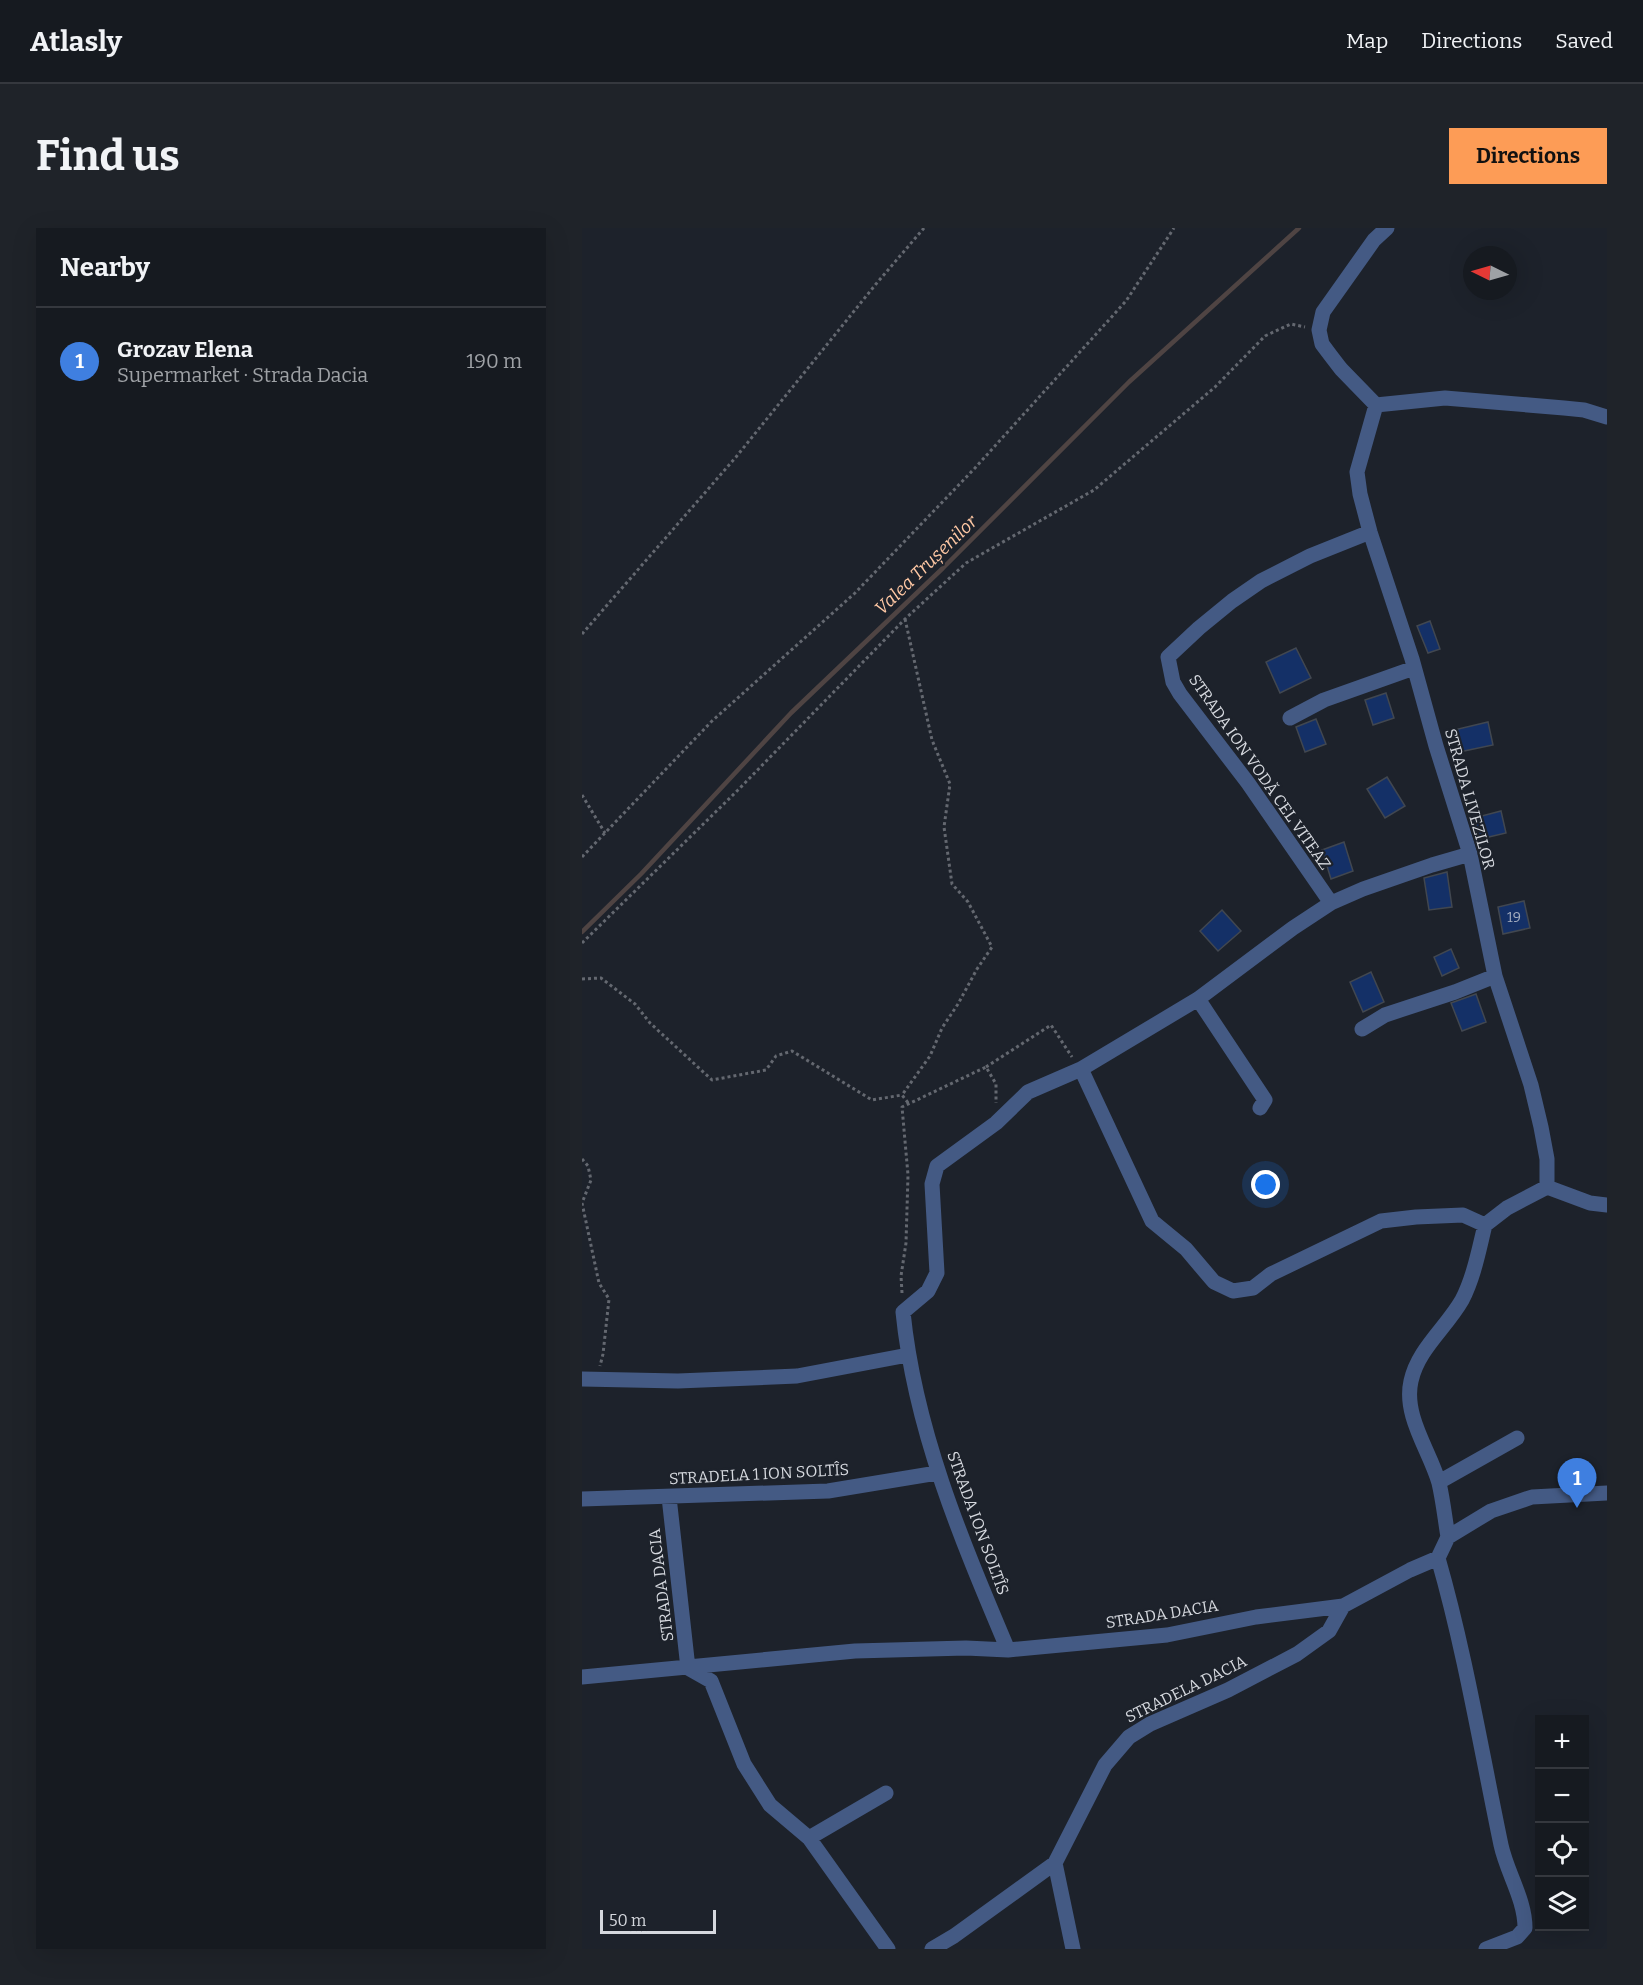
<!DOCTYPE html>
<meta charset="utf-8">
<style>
body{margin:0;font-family:Bitter,serif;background:#1f2329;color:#f1f3f6}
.controls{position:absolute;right:18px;bottom:18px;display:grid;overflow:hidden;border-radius:0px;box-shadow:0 6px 24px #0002}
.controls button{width:54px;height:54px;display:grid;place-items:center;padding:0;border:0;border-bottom:2px solid #35383e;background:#161a20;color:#f1f3f6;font:30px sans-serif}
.compass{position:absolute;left:881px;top:18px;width:54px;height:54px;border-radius:50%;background:#161a20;box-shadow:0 6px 24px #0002;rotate:275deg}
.scale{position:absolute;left:18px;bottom:15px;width:116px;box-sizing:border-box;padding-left:6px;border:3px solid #d5d8de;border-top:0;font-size:16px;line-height:21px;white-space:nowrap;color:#d5d8de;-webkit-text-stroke:4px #1d222b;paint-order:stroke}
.you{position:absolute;left:684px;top:957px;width:21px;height:21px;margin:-15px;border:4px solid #fff;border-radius:50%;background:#1a73e8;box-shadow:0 0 0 9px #1a73e833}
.badge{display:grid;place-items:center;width:39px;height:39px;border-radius:50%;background:#fd9c56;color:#fff;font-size:20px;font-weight:700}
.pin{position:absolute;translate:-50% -50px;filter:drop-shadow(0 2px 3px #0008)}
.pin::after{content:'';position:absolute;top:32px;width:21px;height:18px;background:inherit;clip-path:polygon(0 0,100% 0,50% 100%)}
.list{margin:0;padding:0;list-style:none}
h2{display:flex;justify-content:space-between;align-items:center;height:78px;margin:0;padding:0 24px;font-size:26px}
h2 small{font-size:20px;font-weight:400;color:#9ea1a5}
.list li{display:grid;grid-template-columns:39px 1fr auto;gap:18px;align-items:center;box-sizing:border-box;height:108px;padding:0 24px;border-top:2px solid #35383e}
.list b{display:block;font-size:22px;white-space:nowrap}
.list p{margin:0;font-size:20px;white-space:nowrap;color:#9ea1a5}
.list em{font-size:20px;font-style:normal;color:#9ea1a5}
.icon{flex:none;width:33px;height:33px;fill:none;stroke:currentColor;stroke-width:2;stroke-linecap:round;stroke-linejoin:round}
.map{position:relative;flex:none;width:1025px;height:1721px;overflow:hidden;border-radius:0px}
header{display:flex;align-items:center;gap:36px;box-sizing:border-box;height:84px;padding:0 30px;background:#161a20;border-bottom:2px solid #35383e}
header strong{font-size:28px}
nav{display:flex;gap:33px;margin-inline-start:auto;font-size:21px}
.intro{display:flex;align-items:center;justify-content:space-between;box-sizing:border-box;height:144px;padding:0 36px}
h1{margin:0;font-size:42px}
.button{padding:15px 27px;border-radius:0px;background:#fd9c56;color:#111;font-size:21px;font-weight:700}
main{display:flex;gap:36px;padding:0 36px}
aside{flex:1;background:#161a20;border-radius:0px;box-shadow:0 6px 24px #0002}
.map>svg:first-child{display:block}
</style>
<header>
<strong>Atlasly</strong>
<nav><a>Map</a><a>Directions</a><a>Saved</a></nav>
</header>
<div class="intro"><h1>Find us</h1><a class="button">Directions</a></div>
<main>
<aside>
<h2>Nearby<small></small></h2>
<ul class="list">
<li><span class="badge" style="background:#3f7fe0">1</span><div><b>Grozav Elena</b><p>Supermarket · Strada Dacia</p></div><em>190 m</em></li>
</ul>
</aside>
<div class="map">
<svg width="1025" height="1721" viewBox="0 0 1025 1721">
<rect width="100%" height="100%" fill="#1d222b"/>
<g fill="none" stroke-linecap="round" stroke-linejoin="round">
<!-- stream -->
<path stroke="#4f4443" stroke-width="4.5" d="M 0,704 L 59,646 L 209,485 L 361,340 L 547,154 L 717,0"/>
</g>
<!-- building -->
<path fill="#143067" stroke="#414750" stroke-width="1.5" d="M 848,393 L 858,421 L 846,425 L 835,398 Z
M 714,420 L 729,450 L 698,465 L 684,434 Z
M 804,465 L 812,490 L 791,497 L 783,472 Z
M 734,491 L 744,516 L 723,524 L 714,499 Z
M 906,494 L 911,517 L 877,524 L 872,502 Z
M 805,549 L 823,578 L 803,590 L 785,561 Z
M 919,583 L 924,605 L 898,611 L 892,590 Z
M 762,614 L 771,643 L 749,651 L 740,622 Z
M 865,644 L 870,679 L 847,682 L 842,650 Z
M 942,673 L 948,700 L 921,706 L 916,679 Z
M 640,682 L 659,703 L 636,723 L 618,703 Z
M 869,721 L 877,740 L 860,748 L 852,729 Z
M 789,744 L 802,774 L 781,784 L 768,754 Z
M 894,766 L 904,794 L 880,803 L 869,775 Z"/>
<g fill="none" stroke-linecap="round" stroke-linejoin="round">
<!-- path -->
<path stroke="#646870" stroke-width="3" stroke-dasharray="3 3" stroke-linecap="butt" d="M 323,391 L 350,512 L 368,556 L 362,599 L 370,656 L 386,674 L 410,719 L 395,741 L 376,776 L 360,800 L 348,828 L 320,867 L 327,876
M 0,406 L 154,229 L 294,56 L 342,0
M 0,567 L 23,605
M 0,629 L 129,494 L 273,365 L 393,240 L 544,73 L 592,0
M 0,715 L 156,562 L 323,391 L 384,335 L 512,262 L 633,159 L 683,108 L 709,96 L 723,99
M 0,751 L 19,750 L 53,776 L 68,795 L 130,852 L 184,842 L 194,828 L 210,823 L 290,872 L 320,867
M 404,839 L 469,797 L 490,829
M 0,931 L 6,938 L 9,952 L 0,975 L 17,1055 L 27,1071 L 21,1126 L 18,1138
M 320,1065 L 319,1048 L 324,1015 L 326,947 L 320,879 L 404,839 L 414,856 L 414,875"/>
<!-- minor -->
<path stroke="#445a84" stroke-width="15" d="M 794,177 L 775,244 L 778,266 L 788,304 L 830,431 L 854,518 L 888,626 L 913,748 L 949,857 L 959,899 L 965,931 L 965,959
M 794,177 L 863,170 L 982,180 L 1002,182 L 1025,189
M 794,177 L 759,141 L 749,128 L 740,116 L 737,102 L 741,84 L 792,12 L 805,0
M 708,490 L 742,472 L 832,440
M 749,675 L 666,555 L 598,466 L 591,454 L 586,429 L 617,400 L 650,373 L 679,353 L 728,328 L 788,304
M 616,771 L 683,872 L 678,880
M 780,801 L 803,787 L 873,764 L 913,748
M 499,841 L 570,993 L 604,1021 L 632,1054 L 651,1063 L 671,1060 L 689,1046 L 799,993 L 834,989 L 881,987 L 903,997
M 965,959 L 1008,975 L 1025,977
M 0,1151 L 96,1153 L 215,1148 L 326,1127
M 857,1254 L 935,1210
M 87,1269 L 106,1440
M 0,1271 L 246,1263 L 355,1245
M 866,1309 C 863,1291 861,1272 857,1255 C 848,1223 821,1188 829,1153 C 836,1121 864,1100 880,1072 C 892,1049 897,1021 903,997 L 925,980 L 965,959
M 856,1330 C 883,1424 899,1521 919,1617 C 925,1645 943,1671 943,1700 L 935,1709 L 904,1721
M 426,1422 C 380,1313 333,1203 321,1084 L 346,1063 L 355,1045 L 350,956 L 355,938 L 414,895 L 446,864 L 499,841 L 616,771 L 711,700 L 749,675 L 781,661 L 850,637 L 888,626
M 106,1440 L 129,1453 L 162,1536 L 188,1577 L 227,1610 L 306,1721
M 0,1449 L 273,1423 L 384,1420 L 426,1422 L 585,1407 L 674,1389 L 761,1378 L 828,1342 L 856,1330 L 866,1309 L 909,1283 L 950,1269 L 1025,1265
M 227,1610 L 304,1565
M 473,1635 L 491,1721
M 350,1721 L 372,1708 L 473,1635 L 523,1537 L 547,1509 L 568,1496 L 646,1462 L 715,1426 L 747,1403 L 761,1378"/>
</g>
<g text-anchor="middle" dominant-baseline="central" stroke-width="4.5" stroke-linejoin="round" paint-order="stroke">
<!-- number labels -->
<g font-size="14" fill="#a5aec0">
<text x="932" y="689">19</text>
</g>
<!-- street labels -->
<g font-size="16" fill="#d5d8de" stroke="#1d222b">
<text transform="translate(678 544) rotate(55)">STRADA ION VODĂ CEL VITEAZ</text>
<text transform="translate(888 571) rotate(74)">STRADA LIVEZILOR</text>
<text transform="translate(177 1246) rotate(-3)">STRADELA 1 ION SOLTÎS</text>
<text transform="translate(396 1295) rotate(70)">STRADA ION SOLTÎS</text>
<text transform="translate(79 1357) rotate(-97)">STRADA DACIA</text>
<text transform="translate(580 1386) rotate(-9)">STRADA DACIA</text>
<text transform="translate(604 1461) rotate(-26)">STRADELA DACIA</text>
</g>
<!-- water labels -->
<g font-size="18" font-style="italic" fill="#ffc8a4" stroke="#1d222b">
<text transform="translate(344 337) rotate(-44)">Valea Trușenilor</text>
</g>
</g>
</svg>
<div class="controls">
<button>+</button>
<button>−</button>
<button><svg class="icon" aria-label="locate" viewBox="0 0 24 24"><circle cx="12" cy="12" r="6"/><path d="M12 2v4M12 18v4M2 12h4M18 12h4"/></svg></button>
<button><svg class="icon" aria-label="layers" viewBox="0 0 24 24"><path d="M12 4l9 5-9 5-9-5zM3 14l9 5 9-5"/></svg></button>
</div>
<svg class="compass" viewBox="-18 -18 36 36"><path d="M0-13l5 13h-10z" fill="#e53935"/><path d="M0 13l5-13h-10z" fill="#9ea1a5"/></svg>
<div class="scale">50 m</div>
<div class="you"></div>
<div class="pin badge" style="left:995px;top:1280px;background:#3f7fe0">1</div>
</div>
</main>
